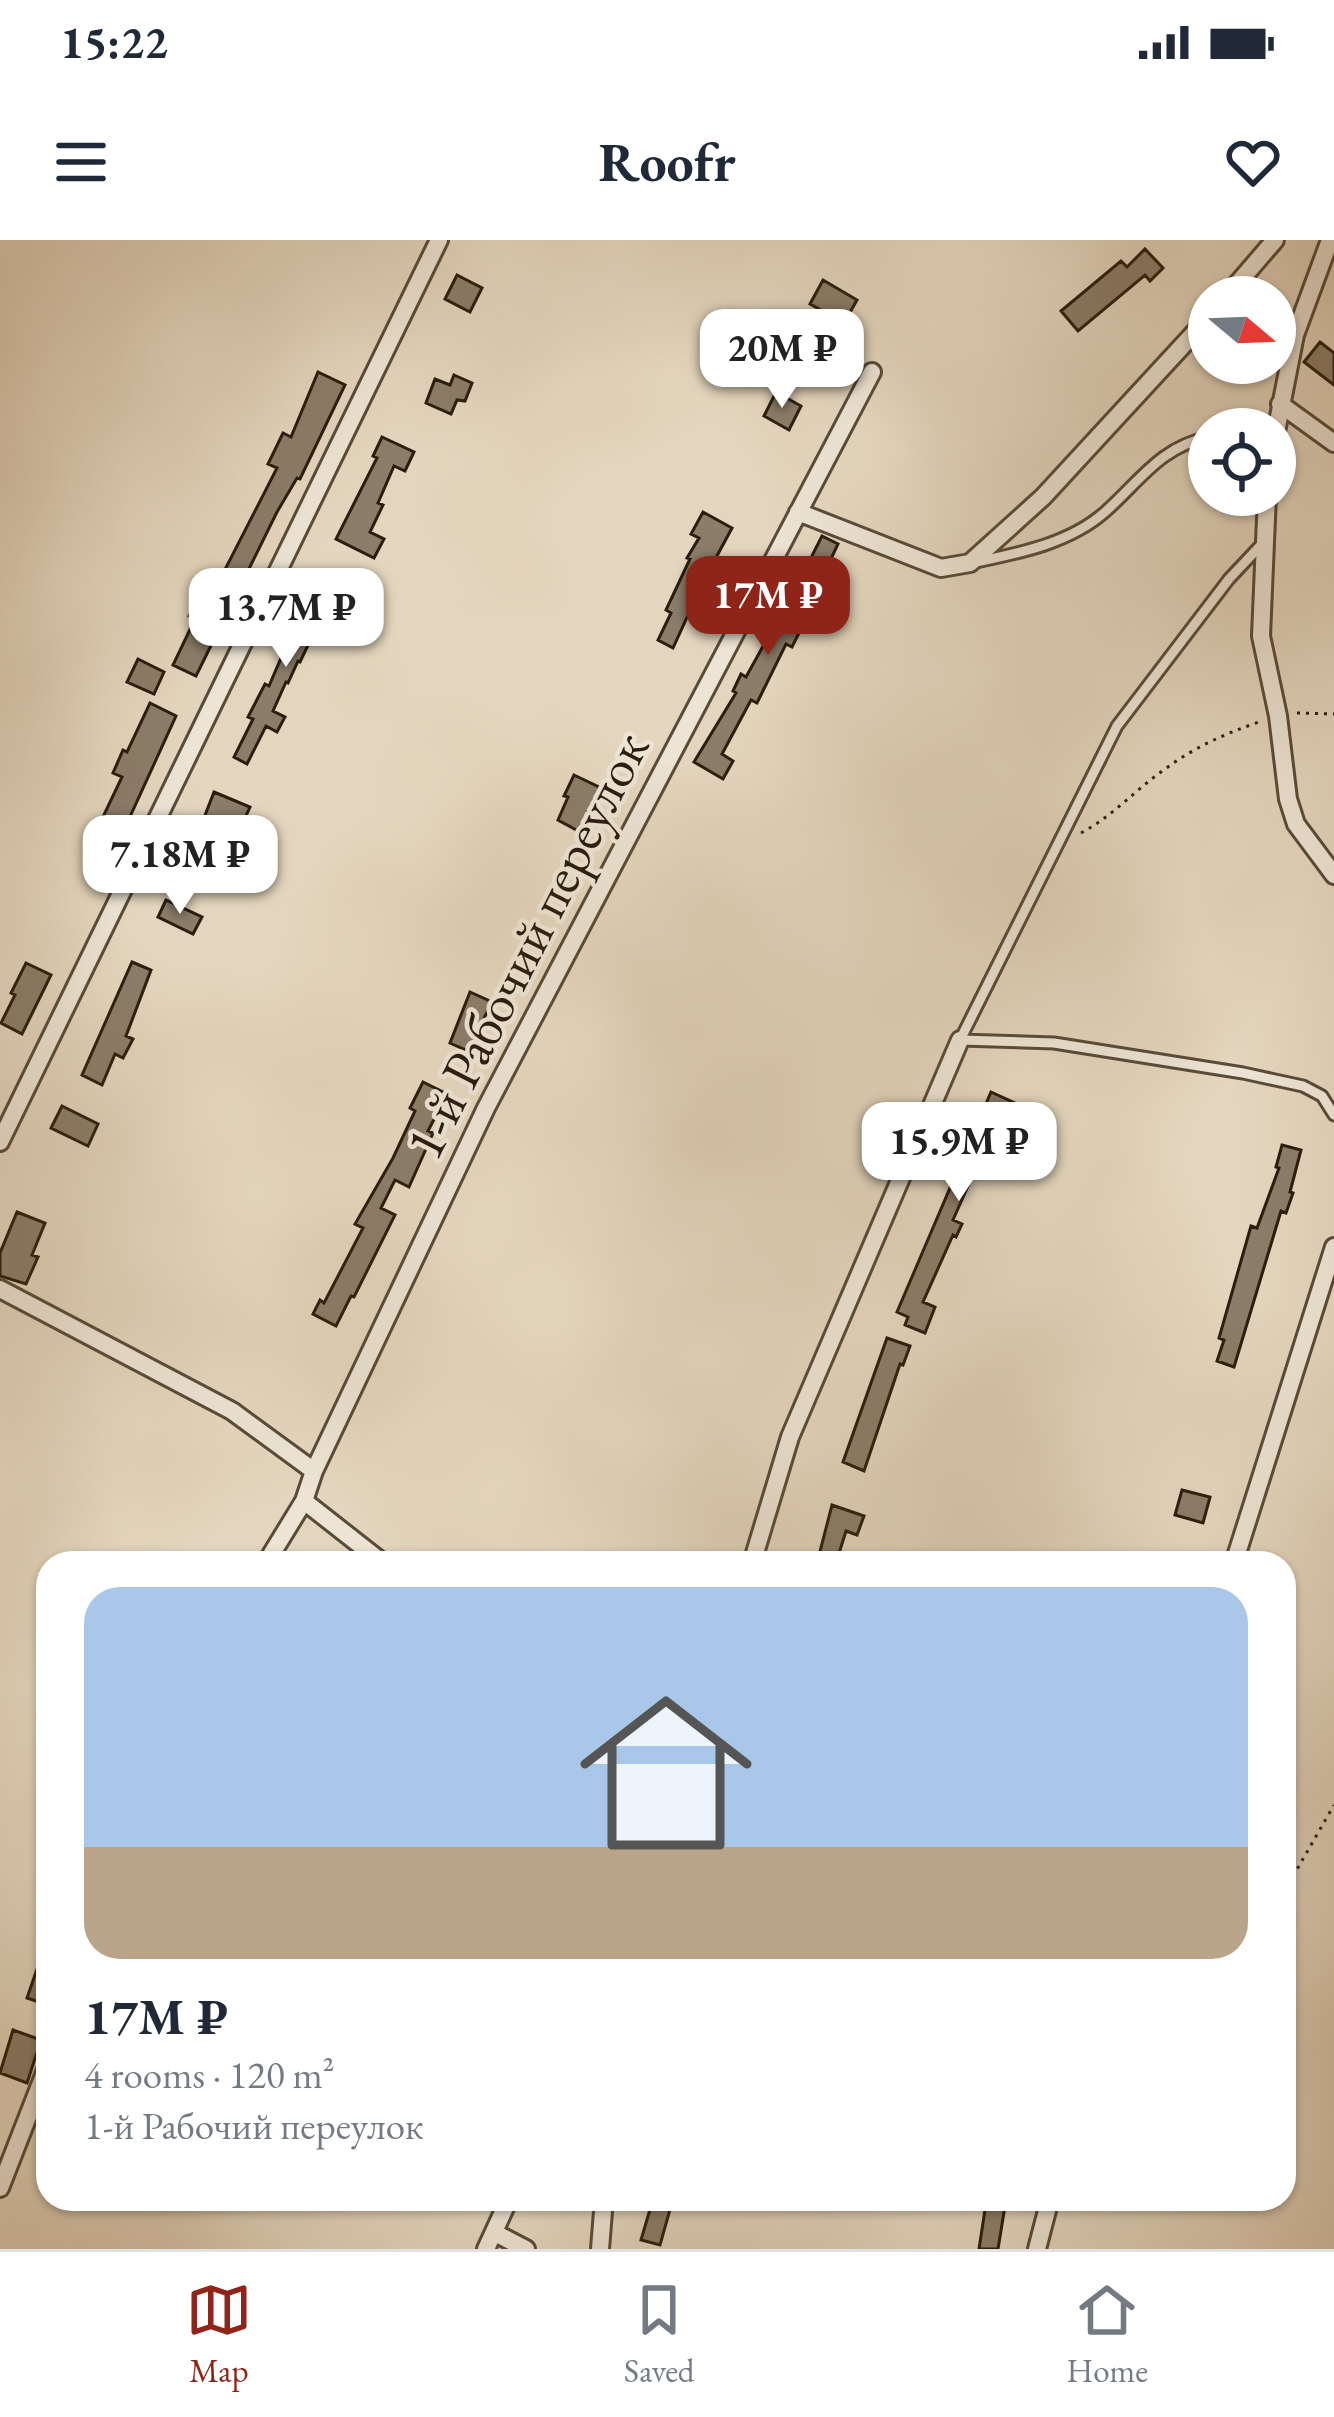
<!DOCTYPE html>
<meta charset="utf-8">
<style>
body{margin:0;font-family:"EB Garamond",serif;background:#f6f6f7;color:#1f2937;height:100vh;display:flex;flex-direction:column;font-size:45px;white-space:nowrap}
*{box-sizing:border-box;margin:0}
p{font-size:39px;color:#747a83}
.icon{flex:none;width:66px;height:66px;fill:none;stroke:currentColor;stroke-width:2;stroke-linecap:round;stroke-linejoin:round}
.map{position:relative;flex:1;overflow:hidden}
.sheet{position:absolute;left:36px;top:1311px;width:1260px;height:660px;display:flex;flex-direction:column;background:#fff;border-radius:36px;box-shadow:0 3px 9px #0004}
.sheet>*{flex:none}
.needle{width:78px;rotate:109deg}
.fabs{position:absolute;left:1188px;top:36px;display:grid;gap:24px}
.fabs a{display:grid;place-items:center;width:108px;height:108px;border-radius:50%;background:#fff;box-shadow:0 3px 9px #0004;font-size:60px}
.price{position:absolute;translate:-50% -102px;padding:0 27px;border-radius:24px;background:#fff;color:#222;font-size:39px;line-height:78px;filter:drop-shadow(0 3px 6px #0008)}
.price::after{content:'';position:absolute;left:50%;top:72px;width:36px;height:27px;margin-left:-18px;background:inherit;clip-path:polygon(0 0,100% 0,50% 100%)}
.price.active{background:#8f2418;color:#fff}
ul{padding:0;list-style:none}
li{display:grid;align-content:center;gap:24px;height:636px;padding:0 48px}
li span{display:grid;place-items:center;height:372px;border-radius:36px;color:#555}
li>.icon{margin-inline-start:auto}
span .icon{width:216px;height:216px;fill:#fffc;stroke-width:1}
li b{font-size:51px}
.status{display:flex;justify-content:space-between;align-items:center;height:84px;padding:0 60px;background:#fff;direction:ltr}
.status svg{height:33px;fill:currentColor}
header{display:flex;justify-content:space-between;align-items:center;height:156px;padding:0 48px;background:#fff;font-size:54px;font-weight:700}
.tab-bar{display:flex;justify-content:space-around;align-items:center;height:168px;border-top:3px solid #e0e1e3;background:#fff;font-size:33px;color:#747a83}
.tab-bar a{display:grid;justify-items:center;gap:6px}
.tab-bar .active{color:#8f2418}
.map>svg:first-child{display:block}
.building{fill:#8b7d69;stroke:#2a1d0c;stroke-width:3}
.lines{fill:none;stroke-linecap:round;stroke-linejoin:round}
.lane-casing{stroke:#584b38;stroke-width:15}
.street-casing{stroke:#584b38;stroke-width:22}
.path{stroke:#2a1d0c;stroke-width:3;stroke-dasharray:3 6;stroke-linecap:butt}
.lane{stroke:#ede4d5;stroke-width:9}
.street{stroke:#ede4d5;stroke-width:16}
.labels{text-anchor:middle;dominant-baseline:central;stroke-width:9;stroke-linejoin:round;paint-order:stroke}
.street-label{font-size:54px;fill:#2a1d0c;stroke:#ede4d5}
</style>
<div class="status"><b>15:22</b><svg viewBox="0 0 49 12"><path d="M0 12V9h3v3zM5 12V6h3v6zM10 12V3h3v9zM15 12V0h3v12zM26 1h20v11H26zM47 4h2v5h-2z"/></svg></div>
<header><svg class="icon" aria-label="menu" viewBox="0 0 24 24"><path d="M4 6h16M4 12h16M4 18h16"/></svg>Roofr<svg class="icon" aria-label="heart" viewBox="0 0 24 24"><path d="M12 20l-8-8c-3-5 5-10 8-4 3-6 11-1 8 4z"/></svg></header>
<div class="map">
<svg width="1334" height="2009" viewBox="0 0 1334 2009">
<rect width="100%" height="100%" fill="#e4d6be"/>
<filter id="stains"><feTurbulence type="fractalNoise" baseFrequency=".00167" numOctaves="4"/><feColorMatrix values="0 0 0 0 .2 0 0 0 0 .09 0 0 0 0 .02 0 0 0 .5 -.17"/></filter>
<radialGradient id="worn" r=".72"><stop offset=".6" stop-color="#630" stop-opacity="0"/><stop offset="1" stop-color="#630" stop-opacity=".3"/></radialGradient>
<path class="building" d="M 1145,9 L 1163,28 L 1150,41 L 1145,35 L 1078,91 L 1061,71 L 1121,21 L 1127,27 Z
M 457,35 L 482,48 L 470,72 L 445,59 Z
M 823,40 L 857,60 L 844,83 L 810,64 Z
M 1320,102 L 1334,113 L 1334,145 L 1304,122 Z
M 318,132 L 345,145 L 300,239 L 297,238 L 277,272 L 196,436 L 173,425 L 195,379 L 189,376 L 203,348 L 213,353 L 277,228 L 268,224 L 283,193 L 291,197 Z
M 454,135 L 472,143 L 465,161 L 457,160 L 451,174 L 426,163 L 435,139 L 450,145 Z
M 776,152 L 801,166 L 789,190 L 764,176 Z
M 382,197 L 414,212 L 405,231 L 394,226 L 378,263 L 383,265 L 370,292 L 384,299 L 374,318 L 336,299 L 377,218 L 373,216 Z
M 703,272 L 732,288 L 705,338 L 673,408 L 658,400 L 671,373 L 666,370 L 690,319 L 687,318 L 699,298 L 691,294 Z
M 822,296 L 838,304 L 822,338 L 826,339 L 792,407 L 786,404 L 757,463 L 751,460 L 722,514 L 733,521 L 723,539 L 694,522 L 736,453 L 733,451 L 741,434 L 746,437 L 773,388 L 769,386 L 778,366 L 785,369 Z
M 320,334 L 338,342 L 300,422 L 298,421 L 288,443 L 286,442 L 273,471 L 285,477 L 277,492 L 266,486 L 247,524 L 234,517 L 253,479 L 248,477 L 265,444 L 269,446 L 290,397 L 293,399 Z
M 138,419 L 164,432 L 154,454 L 127,442 Z
M 150,463 L 176,476 L 123,592 L 101,581 L 122,537 L 113,533 L 123,510 L 127,512 Z
M 574,535 L 601,548 L 580,592 L 558,580 L 568,557 L 564,556 Z
M 214,552 L 250,567 L 241,587 L 232,583 L 219,618 L 208,614 L 204,625 L 181,616 L 190,594 L 197,596 Z
M 166,660 L 202,677 L 193,694 L 158,677 Z
M 132,722 L 151,730 L 126,796 L 133,799 L 123,818 L 115,814 L 102,845 L 82,835 Z
M 26,723 L 51,735 L 22,794 L 1,783 L 15,755 L 11,753 Z
M 470,752 L 492,762 L 468,811 L 450,803 Z
M 423,842 L 447,854 L 428,891 L 433,893 L 409,947 L 395,940 L 381,968 L 395,975 L 354,1057 L 351,1056 L 336,1086 L 313,1074 L 320,1060 L 324,1063 L 363,988 L 355,984 L 393,918 L 415,871 L 410,868 Z
M 991,852 L 1017,864 L 1009,881 L 1023,888 L 1010,913 L 998,908 L 988,929 L 980,926 L 974,938 L 972,937 L 953,980 L 962,984 L 956,997 L 953,995 L 923,1062 L 935,1067 L 925,1093 L 905,1085 L 908,1077 L 897,1072 Z
M 62,866 L 98,884 L 88,906 L 51,888 Z
M 1282,905 L 1301,910 L 1290,952 L 1293,953 L 1286,973 L 1281,971 L 1234,1127 L 1217,1121 L 1224,1100 L 1219,1098 L 1251,986 L 1257,988 L 1279,928 L 1276,927 Z
M 17,972 L 45,983 L 32,1015 L 38,1017 L 26,1044 L 0,1036 L 0,1013 Z
M 887,1098 L 910,1106 L 903,1125 L 900,1124 L 864,1231 L 843,1222 Z
M 1182,1250 L 1210,1257 L 1203,1283 L 1175,1275 Z
M 832,1265 L 864,1276 L 857,1295 L 846,1291 L 836,1323 L 817,1323 Z
M 46,1703 L 48,1704 L 48,1765 L 27,1758 Z
M 13,1790 L 41,1800 L 27,1843 L 0,1833 Z
M 653,1959 L 673,1959 L 660,2005 L 641,2000 Z
M 986,1963 L 1005,1966 L 998,2009 L 979,2009 Z"/>
<g class="lines">
<g class="lane-casing">
<path id="lane" d="M 1261,305 L 1229,339 L 1117,486 L 960,800 L 1054,803 L 1243,833 L 1303,846 L 1322,856 L 1334,875
M 976,322 C 1020,313 1070,303 1105,272 C 1140,241 1160,207 1209,197"/>
</g>
<g class="street-casing">
<path id="street" d="M 1226,57 L 1275,0
M 1280,164 L 1334,203
M 1275,197 L 1295,95 L 1330,0
M 1267,255 L 1261,396 L 1278,476 L 1288,559 L 1296,584 L 1334,635
M 798,272 L 941,328 L 970,323 L 1043,257 L 1209,77
M 0,902 L 439,0
M 0,1049 L 232,1171 L 314,1231
M 304,1261 L 383,1323
M 266,1323 L 304,1261 L 314,1231 L 486,868 L 872,132
M 752,1323 L 790,1197 L 960,800
M 1234,1323 L 1334,1007
M 0,1948 L 48,1825
M 495,1993 L 526,2009
M 486,2009 L 509,1959
M 600,2009 L 604,1959
M 1037,2009 L 1050,1959"/>
</g>
<path class="path" d="M 1297,473 L 1334,474
M 1081,593 C 1113,576 1135,550 1165,529 C 1195,507 1224,494 1259,482
M 1284,1652 L 1334,1565"/>
<use href="#lane" class="lane"/>
<use href="#street" class="street"/>
</g>
<g class="labels">
<g class="street-label">
<text transform="translate(526 705) rotate(-63)">1-й Рабочий переулок</text>
</g>
</g>
<rect width="100%" height="100%" filter="url(#stains)"/>
<rect width="100%" height="100%" fill="url(#worn)"/>
</svg>
<div class="fabs">
<a><svg class="needle" viewBox="-14 -14 28 28"><path d="M0-13l5 13h-10z" fill="#e53935"/><path d="M0 13l5-13h-10z" fill="#747a83"/></svg></a>
<a><svg class="icon" aria-label="locate" viewBox="0 0 24 24"><circle cx="12" cy="12" r="6"/><path d="M12 2v4M12 18v4M2 12h4M18 12h4"/></svg></a>
</div>
<b class="price" style="left:782px;top:171px">20M ₽</b>
<b class="price active" style="left:768px;top:418px">17M ₽</b>
<b class="price" style="left:286px;top:430px">13.7M ₽</b>
<b class="price" style="left:180px;top:677px">7.18M ₽</b>
<b class="price" style="left:959px;top:964px">15.9M ₽</b>
<section class="sheet">
<ul>
<li><span style="background:linear-gradient(#a9c7e8 70%,#b9a48a 0)"><svg class="icon" aria-label="home" viewBox="0 0 24 24"><path d="M3 11l9-7 9 7M6 9v11h12V9"/></svg></span><div><b>17M ₽</b><p>4 rooms · 120 m²</p><p>1-й Рабочий переулок</p></div></li>
</ul>
</section>
</div>
<nav class="tab-bar">
<a class="active"><svg class="icon" aria-label="map" viewBox="0 0 24 24"><path d="M3 6l6-2 6 2 6-2v14l-6 2-6-2-6 2zM9 4v14M15 6v14"/></svg>Map</a>
<a><svg class="icon" aria-label="saved" viewBox="0 0 24 24"><path d="M7 4h10v16l-5-4-5 4z"/></svg>Saved</a>
<a><svg class="icon" aria-label="home" viewBox="0 0 24 24"><path d="M3 11l9-7 9 7M6 9v11h12V9"/></svg>Home</a>
</nav>
